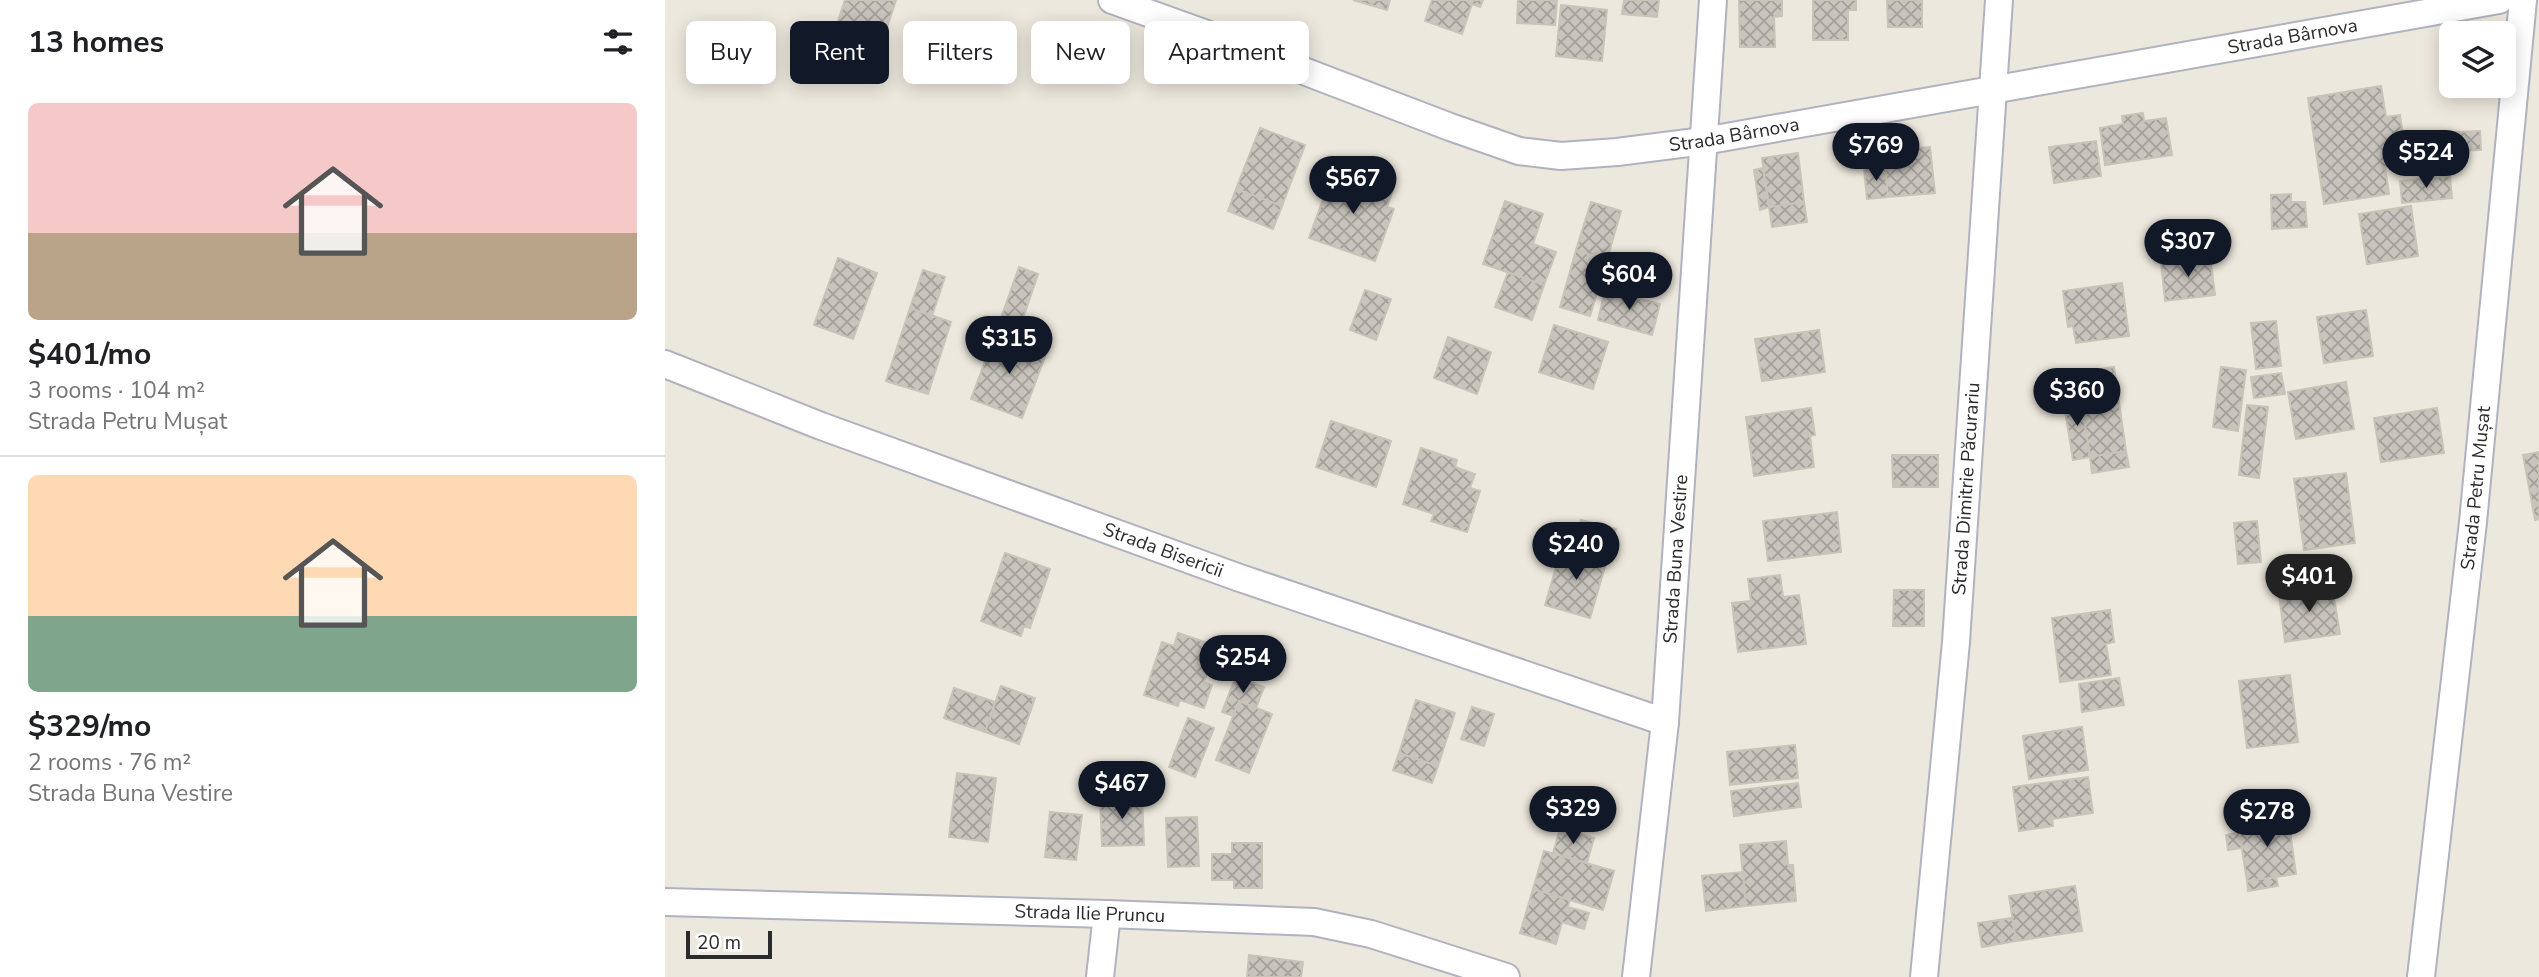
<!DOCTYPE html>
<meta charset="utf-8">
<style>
body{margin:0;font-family:"Nunito Sans",sans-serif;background:#f6f6f6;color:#202124;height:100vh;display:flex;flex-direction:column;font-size:26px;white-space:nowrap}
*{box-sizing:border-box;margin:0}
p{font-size:23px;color:#757577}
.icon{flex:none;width:38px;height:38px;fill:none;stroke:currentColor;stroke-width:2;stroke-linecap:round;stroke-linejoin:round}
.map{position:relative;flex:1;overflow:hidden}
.drawer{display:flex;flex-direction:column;background:#fff;width:665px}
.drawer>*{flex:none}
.hud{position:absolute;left:21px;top:21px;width:665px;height:63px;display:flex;gap:14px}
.buttons{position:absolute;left:1774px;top:21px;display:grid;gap:14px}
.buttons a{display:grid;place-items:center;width:77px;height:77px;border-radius:10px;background:#fff;box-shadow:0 4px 18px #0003;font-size:35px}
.scale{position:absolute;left:21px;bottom:18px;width:86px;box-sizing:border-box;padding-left:7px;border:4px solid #2b2b2b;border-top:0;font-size:19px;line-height:24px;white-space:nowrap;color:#2b2b2b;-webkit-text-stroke:5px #fff;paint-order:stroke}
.price{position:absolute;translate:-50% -60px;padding:0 16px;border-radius:24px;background:#111827;color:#fff;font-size:23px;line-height:46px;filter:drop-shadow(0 2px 4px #0008)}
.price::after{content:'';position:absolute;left:50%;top:42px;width:21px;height:16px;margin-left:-10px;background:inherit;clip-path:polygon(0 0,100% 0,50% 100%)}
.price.current{background:#222;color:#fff}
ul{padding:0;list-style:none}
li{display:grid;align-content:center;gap:14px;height:371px;padding:0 28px}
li+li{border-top:2px solid #e0e0e0}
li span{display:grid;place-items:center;height:217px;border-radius:10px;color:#555}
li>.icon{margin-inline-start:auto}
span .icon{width:126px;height:126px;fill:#fffc;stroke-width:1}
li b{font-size:30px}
h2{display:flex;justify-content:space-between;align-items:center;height:84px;padding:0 28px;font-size:30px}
.tag{padding:0 24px;border-radius:10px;background:#fff;box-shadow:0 4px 18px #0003;font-size:24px;line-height:63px}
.tag.current{background:#111827;color:#fff}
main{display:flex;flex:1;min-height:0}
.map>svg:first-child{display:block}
.building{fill:url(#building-cross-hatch);stroke:#c9c4b7;stroke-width:2}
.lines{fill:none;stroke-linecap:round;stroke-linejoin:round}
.minor-casing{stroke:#b1b2bf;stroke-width:30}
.minor{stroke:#fff;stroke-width:26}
.labels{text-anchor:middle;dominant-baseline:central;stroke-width:5;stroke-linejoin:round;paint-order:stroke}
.street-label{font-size:19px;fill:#2b2b2b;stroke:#fff}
</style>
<main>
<section class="drawer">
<h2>13 homes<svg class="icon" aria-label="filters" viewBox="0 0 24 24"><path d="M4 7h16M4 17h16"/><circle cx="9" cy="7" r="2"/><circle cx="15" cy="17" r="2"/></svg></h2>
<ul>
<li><span style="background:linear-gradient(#f6c9c9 60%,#b9a48a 0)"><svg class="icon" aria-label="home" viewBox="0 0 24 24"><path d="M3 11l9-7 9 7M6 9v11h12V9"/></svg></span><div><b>$401/mo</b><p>3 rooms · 104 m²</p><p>Strada Petru Mușat</p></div></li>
<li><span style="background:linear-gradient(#ffd9b3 65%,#7fa58c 0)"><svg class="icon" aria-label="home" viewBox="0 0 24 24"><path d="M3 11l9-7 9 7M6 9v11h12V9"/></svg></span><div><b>$329/mo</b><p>2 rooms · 76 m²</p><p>Strada Buna Vestire</p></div></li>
</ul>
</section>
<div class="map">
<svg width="1874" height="977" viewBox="0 0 1874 977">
<defs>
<pattern id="building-cross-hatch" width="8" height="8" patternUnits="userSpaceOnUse" patternTransform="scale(1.75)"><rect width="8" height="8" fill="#c9c4bd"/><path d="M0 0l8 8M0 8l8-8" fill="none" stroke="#a39f9a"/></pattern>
</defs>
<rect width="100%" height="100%" fill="#ede8dd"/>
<path class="building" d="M 180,0 L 231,0 L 215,49 L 169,33 Z
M 688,0 L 725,0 L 722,10 Z
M 767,0 L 818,0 L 815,7 L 807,4 L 797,34 L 760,21 Z
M 853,0 L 892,0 L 890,25 L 852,23 Z
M 959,0 L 994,0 L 992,17 L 957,14 Z
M 1074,0 L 1117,0 L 1117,16 L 1109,17 L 1110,47 L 1075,47 Z
M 1148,0 L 1191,0 L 1191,10 L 1183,10 L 1183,40 L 1148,40 Z
M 1222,0 L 1257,0 L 1257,27 L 1223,27 Z
M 896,5 L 942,10 L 937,61 L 891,56 Z
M 1716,86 L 1721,117 L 1735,115 L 1739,142 L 1725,144 L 1728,165 L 1720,167 L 1724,194 L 1659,204 L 1643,98 Z
M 1478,113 L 1479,121 L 1501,118 L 1507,155 L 1440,165 L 1435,128 L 1458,124 L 1457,116 Z
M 595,128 L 640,145 L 617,206 L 571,189 Z
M 1815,131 L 1816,150 L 1791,151 L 1790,132 Z
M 1431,141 L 1436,176 L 1389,183 L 1384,147 Z
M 1265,147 L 1270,193 L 1223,197 L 1219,151 Z
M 1133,153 L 1139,202 L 1104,207 L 1097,158 Z
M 1220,167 L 1223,197 L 1202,199 L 1199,169 Z
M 1098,168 L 1104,207 L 1095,210 L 1089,170 Z
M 669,169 L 728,190 L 722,207 L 729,209 L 710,261 L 644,238 Z
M 1785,176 L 1787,198 L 1737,203 L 1735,181 Z
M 571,189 L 617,206 L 608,229 L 563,211 Z
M 1626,194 L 1626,202 L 1640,202 L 1642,227 L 1607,229 L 1606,195 Z
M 840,201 L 878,214 L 868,244 L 891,252 L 879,285 L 818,264 Z
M 926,202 L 956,211 L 942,260 L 911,250 Z
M 1139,202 L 1142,222 L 1107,227 L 1104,207 Z
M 1746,206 L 1753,256 L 1702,264 L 1694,214 Z
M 911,250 L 942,260 L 925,316 L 895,307 Z
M 1545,256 L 1550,295 L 1500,301 L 1496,262 Z
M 173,258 L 212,273 L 188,339 L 149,325 Z
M 942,260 L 997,271 L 993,287 L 938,273 Z
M 354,267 L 373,274 L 350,342 L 330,335 Z
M 258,270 L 280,277 L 267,316 L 245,308 Z
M 843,272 L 879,285 L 867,320 L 830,307 Z
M 1457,283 L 1464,336 L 1411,343 L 1408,326 L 1403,327 L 1398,291 Z
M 700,290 L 726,299 L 711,340 L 685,330 Z
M 940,290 L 995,304 L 987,335 L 933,320 Z
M 245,308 L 286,322 L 263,394 L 221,381 Z
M 1701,310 L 1708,356 L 1659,363 L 1652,317 Z
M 1611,321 L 1616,366 L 1591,369 L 1586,323 Z
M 889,325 L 943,342 L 928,389 L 874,372 Z
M 1154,330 L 1160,372 L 1097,381 L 1090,339 Z
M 330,335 L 381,354 L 357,418 L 306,399 Z
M 783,337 L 826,352 L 812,394 L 769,378 Z
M 1449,367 L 1461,451 L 1425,457 L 1412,373 Z
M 1556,367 L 1581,370 L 1573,431 L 1548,427 Z
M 1616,373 L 1620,394 L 1589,398 L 1586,377 Z
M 1681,382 L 1689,429 L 1631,439 L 1623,392 Z
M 1415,395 L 1425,457 L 1408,460 L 1398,398 Z
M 1582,405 L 1603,407 L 1594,478 L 1574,475 Z
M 1146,408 L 1150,435 L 1145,436 L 1149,467 L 1089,476 L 1081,417 Z
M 1772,408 L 1779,453 L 1716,462 L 1709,418 Z
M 666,421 L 726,441 L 711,487 L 651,467 Z
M 756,448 L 792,460 L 790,467 L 810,474 L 805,488 L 815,491 L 802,532 L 766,521 L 769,514 L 738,504 Z
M 1461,451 L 1464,467 L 1427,473 L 1425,457 Z
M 1874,452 L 1874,519 L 1870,520 L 1858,455 Z
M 1227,455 L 1273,455 L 1273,487 L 1228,487 Z
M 1681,473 L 1690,543 L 1639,550 L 1629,479 Z
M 1172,512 L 1176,552 L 1103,561 L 1098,521 Z
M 916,520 L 951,529 L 942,560 L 908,550 Z
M 1592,521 L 1596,562 L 1573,564 L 1569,523 Z
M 897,547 L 942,560 L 925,618 L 880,605 Z
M 340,553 L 385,569 L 365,628 L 359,626 L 356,636 L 316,621 Z
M 1115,575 L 1118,597 L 1134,595 L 1141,644 L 1073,652 L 1067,603 L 1086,601 L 1083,579 Z
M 1667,586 L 1675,634 L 1620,642 L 1614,594 Z
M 1229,590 L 1259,590 L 1259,626 L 1228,626 Z
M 1445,610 L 1449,642 L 1441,644 L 1446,675 L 1395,682 L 1387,618 Z
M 513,633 L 552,646 L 539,682 L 547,685 L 539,708 L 515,700 L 513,706 L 479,695 L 497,642 L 509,646 Z
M 1625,675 L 1633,742 L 1582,748 L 1574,681 Z
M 571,676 L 599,687 L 591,708 L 574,701 L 568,716 L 557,712 Z
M 1454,678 L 1459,705 L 1417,712 L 1414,684 Z
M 336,686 L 370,698 L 354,744 L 320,732 Z
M 289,688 L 330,702 L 320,732 L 279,718 Z
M 751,700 L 790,713 L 773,766 L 734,753 Z
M 574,701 L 607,714 L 584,773 L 551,760 Z
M 807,707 L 829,714 L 819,746 L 796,739 Z
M 523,718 L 549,728 L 530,777 L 504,767 Z
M 1417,727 L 1423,770 L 1364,779 L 1358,736 Z
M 1130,745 L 1133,778 L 1065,785 L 1062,752 Z
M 734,753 L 773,766 L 767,783 L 728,770 Z
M 292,773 L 331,778 L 323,842 L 284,837 Z
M 1423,777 L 1428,813 L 1387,819 L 1388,826 L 1354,831 L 1348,787 Z
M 1133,783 L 1136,807 L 1069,816 L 1066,791 Z
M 477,796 L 479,845 L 437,846 L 435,798 Z
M 385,812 L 417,815 L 411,860 L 380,857 Z
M 532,817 L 534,866 L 503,867 L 501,818 Z
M 1623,817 L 1631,874 L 1582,881 L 1573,824 Z
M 895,828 L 929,838 L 922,863 L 888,853 Z
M 1575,832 L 1577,848 L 1563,850 L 1561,835 Z
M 1121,841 L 1123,865 L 1128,865 L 1131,901 L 1081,906 L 1075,845 Z
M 567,843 L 597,843 L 597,888 L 569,888 L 569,880 L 547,880 L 547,854 L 567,854 Z
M 879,851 L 949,871 L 938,910 L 868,889 Z
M 1078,872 L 1081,906 L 1041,911 L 1037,876 Z
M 1611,877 L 1613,886 L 1583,891 L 1582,881 Z
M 1410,886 L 1417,931 L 1351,941 L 1344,896 Z
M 868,889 L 905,900 L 903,907 L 924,913 L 919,929 L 897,922 L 891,944 L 855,933 Z
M 1347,918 L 1351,941 L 1317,947 L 1313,923 Z
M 584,955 L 638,962 L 636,977 L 582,977 Z"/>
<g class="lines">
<g class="minor-casing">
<g id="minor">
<path id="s1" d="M 447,0 L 550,37 L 785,127 L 854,151 L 896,156 L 952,152 L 1039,141 L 1834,0"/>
<path id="s2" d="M 0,364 L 156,426 L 572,577 L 1000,722"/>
<path id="s3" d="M 0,902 L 442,914 L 649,922 L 706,934 L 841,977"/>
<path d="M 435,977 L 442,914"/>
<path id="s4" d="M 971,977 L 1000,722 L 1048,0"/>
<path id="s5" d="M 1259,977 L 1291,642 L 1334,0"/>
<path id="s6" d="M 1756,977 L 1808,522 L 1858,0"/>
</g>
</g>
<use href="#minor" class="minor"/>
</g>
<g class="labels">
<g class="street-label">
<text stroke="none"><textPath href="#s1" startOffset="1218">Strada Bârnova</textPath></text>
<text stroke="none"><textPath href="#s1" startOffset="651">Strada Bârnova</textPath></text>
<text stroke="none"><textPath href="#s5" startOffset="490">Strada Dimitrie Păcurariu</textPath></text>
<text stroke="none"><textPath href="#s6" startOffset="492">Strada Petru Mușat</textPath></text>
<text stroke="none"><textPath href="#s2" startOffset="532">Strada Bisericii</textPath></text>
<text stroke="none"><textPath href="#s4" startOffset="420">Strada Buna Vestire</textPath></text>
<text stroke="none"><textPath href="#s3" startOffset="425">Strada Ilie Pruncu</textPath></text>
</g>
</g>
</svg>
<div class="buttons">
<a><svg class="icon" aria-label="layers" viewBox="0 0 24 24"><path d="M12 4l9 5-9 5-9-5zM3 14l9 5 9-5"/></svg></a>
</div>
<div class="scale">20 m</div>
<b class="price" style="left:1211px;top:183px">$769</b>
<b class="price" style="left:1761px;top:190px">$524</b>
<b class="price" style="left:688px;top:216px">$567</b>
<b class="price" style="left:1523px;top:279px">$307</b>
<b class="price" style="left:964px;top:312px">$604</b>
<b class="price" style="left:344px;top:376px">$315</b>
<b class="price" style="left:1412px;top:428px">$360</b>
<b class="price" style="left:911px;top:582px">$240</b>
<b class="price current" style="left:1644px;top:614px">$401</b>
<b class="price" style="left:578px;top:695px">$254</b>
<b class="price" style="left:457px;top:821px">$467</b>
<b class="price" style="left:908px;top:846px">$329</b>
<b class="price" style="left:1602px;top:849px">$278</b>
<div class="hud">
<a class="tag">Buy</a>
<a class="tag current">Rent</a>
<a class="tag">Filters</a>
<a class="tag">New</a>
<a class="tag">Apartment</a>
</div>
</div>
</main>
